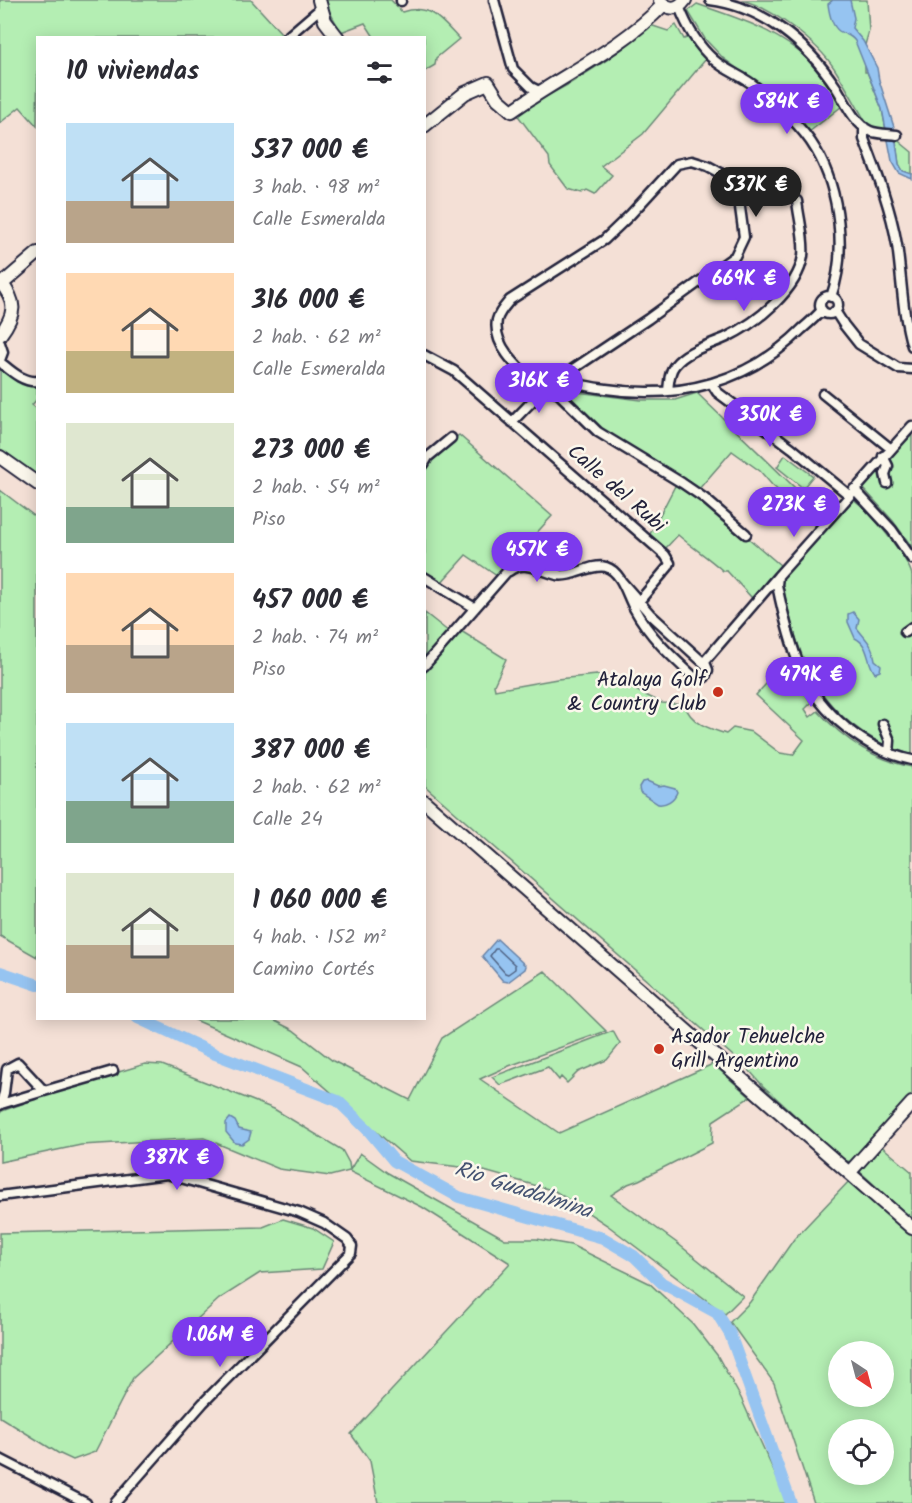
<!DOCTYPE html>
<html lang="es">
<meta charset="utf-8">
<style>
body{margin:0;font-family:Kalam,sans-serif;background:#f2f2f3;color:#2b2b33;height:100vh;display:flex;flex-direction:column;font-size:22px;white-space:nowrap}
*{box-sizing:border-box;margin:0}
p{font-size:20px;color:#7c7c81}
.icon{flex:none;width:33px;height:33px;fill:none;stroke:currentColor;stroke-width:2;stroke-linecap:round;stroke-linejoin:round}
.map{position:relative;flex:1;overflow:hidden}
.drawer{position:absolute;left:36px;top:36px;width:390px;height:984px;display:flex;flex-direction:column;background:#fff;border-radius:0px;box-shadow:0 3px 15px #0003}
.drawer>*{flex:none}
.needle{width:39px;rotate:144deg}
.fabs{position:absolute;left:828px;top:1341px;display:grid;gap:12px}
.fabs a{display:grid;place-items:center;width:66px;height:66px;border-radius:50%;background:#fff;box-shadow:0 3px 15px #0003;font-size:30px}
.price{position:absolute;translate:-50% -51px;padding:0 14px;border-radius:21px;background:#7c3aed;color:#fff;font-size:20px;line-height:39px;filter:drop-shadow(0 2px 3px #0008)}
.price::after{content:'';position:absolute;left:50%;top:36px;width:18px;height:14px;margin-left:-9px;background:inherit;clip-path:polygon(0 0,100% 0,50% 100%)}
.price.active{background:#222;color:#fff}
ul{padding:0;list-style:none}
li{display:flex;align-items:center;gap:18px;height:150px;padding:0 30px}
li span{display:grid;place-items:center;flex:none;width:168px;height:120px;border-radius:0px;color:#555}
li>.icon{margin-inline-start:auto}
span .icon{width:72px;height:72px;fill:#fffc;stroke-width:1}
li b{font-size:26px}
h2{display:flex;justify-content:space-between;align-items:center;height:72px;padding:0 30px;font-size:26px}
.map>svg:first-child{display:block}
.green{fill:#b4eeb3;stroke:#6b8877;stroke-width:1.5;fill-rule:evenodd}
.water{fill:#96c4f1;stroke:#6883a8;stroke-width:1.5}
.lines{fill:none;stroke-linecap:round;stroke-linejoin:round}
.shore{stroke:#506384;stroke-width:1.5}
.river{stroke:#96c4f1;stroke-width:12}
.street-casing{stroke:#22223b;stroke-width:13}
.secondary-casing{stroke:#22223b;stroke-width:16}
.street{stroke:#fbf7ec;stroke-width:8}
.secondary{stroke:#fbf7ec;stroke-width:12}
.poi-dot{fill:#c8321e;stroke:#fbf7ec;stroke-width:2}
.labels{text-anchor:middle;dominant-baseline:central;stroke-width:5;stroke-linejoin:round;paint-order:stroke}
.street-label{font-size:21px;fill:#22223b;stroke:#fbf7ec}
.poi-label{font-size:21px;fill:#22223b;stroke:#fbf7ec;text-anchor:end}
.water-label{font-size:22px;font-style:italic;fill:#455372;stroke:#fbf7ec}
</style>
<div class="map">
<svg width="912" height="1503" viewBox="0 0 912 1503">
<rect width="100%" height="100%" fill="#f4e0d6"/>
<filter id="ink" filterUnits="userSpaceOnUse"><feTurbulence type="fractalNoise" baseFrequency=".0167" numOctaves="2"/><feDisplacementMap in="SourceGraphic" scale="12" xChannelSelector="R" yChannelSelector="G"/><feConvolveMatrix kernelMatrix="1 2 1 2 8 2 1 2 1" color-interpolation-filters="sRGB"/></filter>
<g filter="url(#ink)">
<path class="green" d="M 0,0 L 251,0 L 282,34 L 278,38 L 38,38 L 37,126 L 20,107 L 0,123 Z
M 326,0 L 391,0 L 402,12 C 430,3 441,20 459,39 L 436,58 L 435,65 L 425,71 L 424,38 L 374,37 L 365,23 L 341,32 L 326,5 Z
M 742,0 L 867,0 L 869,31 L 865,45 L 865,72 L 867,72 L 882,109 L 886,130 L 870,129 C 858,109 847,88 834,68 C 817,42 772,8 742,0 Z
M 697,4 C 732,16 768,27 798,51 C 816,65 829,87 842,106 L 809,132 L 778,99 L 723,58 L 705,39 L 688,11 Z
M 650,25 L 668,31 L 676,25 L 684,39 L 689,37 L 706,59 L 643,134 L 601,166 L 612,175 L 595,194 L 587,190 L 582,193 L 568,189 L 550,165 L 549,157 L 516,113 L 569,84 L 607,60 Z
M 895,138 L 912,152 L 912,174 L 903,171 L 899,164 Z
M 0,369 L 28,386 L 37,386 L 37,399 L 32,405 L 37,409 L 37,479 L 0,451 Z
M 560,390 L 641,400 L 675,400 L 697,393 L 823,515 L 816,524 L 772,485 L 760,471 L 732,451 L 698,490 L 633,448 L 603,432 L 571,398 Z
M 459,435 L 552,516 L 497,576 L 466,555 L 440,584 L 425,574 L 424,471 L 433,455 Z
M 912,435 L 912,547 L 893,521 L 864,489 L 863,485 L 884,463 L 882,482 L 885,485 C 892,479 893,466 889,457 Z
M 785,455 L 813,476 L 803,488 L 777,467 Z
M 677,482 L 708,504 L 780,565 L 752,598 L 727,571 L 723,571 C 709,558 693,548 678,535 L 665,549 L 649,536 Z
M 0,490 L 37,518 L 37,957 L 0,936 Z
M 851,498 C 866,505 908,558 912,575 C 912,587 912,609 912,622 L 905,627 L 912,631 L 912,755 L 892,748 L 889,725 L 885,720 L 880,726 L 885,745 C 811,708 798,654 781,579 Z
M 425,613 L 449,632 L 425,662 Z
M 461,631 L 506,659 L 494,685 L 495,690 L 557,679 L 597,675 L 613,679 L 662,703 L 685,705 C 690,723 710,729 726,734 L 733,728 L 752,732 L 780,753 L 793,755 L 804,740 L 756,695 L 785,663 L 790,662 L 811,703 L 805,709 L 810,717 L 818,711 C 843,739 875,760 912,767 L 912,1096 L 854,1160 L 851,1162 L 844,1160 L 763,1086 L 749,1070 L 425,786 L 425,673 Z
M 545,971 L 606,1031 L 509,1066 L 480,1079 L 559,1133 L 713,1064 L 750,1097 L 713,1121 L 712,1143 L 639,1180 L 628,1184 L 611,1195 L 677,1243 L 743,1296 L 725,1314 L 607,1225 L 555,1191 L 477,1169 L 410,1161 L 302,1067 L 193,1019 L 271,1019 L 293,1030 L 333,1061 L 410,1100 L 442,1038 Z
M 613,1031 L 620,1044 L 607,1060 L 578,1072 L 567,1083 L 561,1077 L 559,1080 L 548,1067 L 500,1085 L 492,1077 Z
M 145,1064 L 162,1065 L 274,1109 L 342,1150 L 349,1163 L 350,1170 L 360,1153 L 388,1173 L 505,1239 L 537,1239 L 571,1245 L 649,1283 L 693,1324 L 717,1355 L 741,1398 L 788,1503 L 378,1503 L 370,1461 L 351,1434 L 510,1263 L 422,1207 L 349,1171 L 330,1176 L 279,1169 L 204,1138 L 81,1145 L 0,1162 L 0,1113 L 2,1111 L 66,1088 Z
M 879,1144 L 912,1172 L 912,1219 L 857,1169 Z
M 851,1179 L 912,1234 L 912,1503 L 814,1503 L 774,1383 L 730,1322 L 750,1302 L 794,1239 ZM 838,1352 L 884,1352 L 884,1396 L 838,1396 ZM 838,1430 L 884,1430 L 884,1474 L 838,1474 Z
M 283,1219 L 313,1228 L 334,1242 L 322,1269 L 260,1273 L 219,1299 L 133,1378 L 95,1452 L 73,1460 L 58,1453 L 0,1417 L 0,1233 L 263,1227 Z"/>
<path class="water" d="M 833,0 L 850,0 L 854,18 L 852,28 L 863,41 L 877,68 L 879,80 L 894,127 L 899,164 L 903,171 L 912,174 L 912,179 L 899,173 L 892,161 L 882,109 L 855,41 C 850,34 845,35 839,31 C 832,26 829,12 828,4 Z
M 853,612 L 859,619 L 857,628 C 867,641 872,643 875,660 L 881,665 L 880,671 L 875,673 C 866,662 870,645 855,638 L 848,622 L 848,614 Z
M 647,781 L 658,786 L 664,785 L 675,788 L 677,792 C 674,800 666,805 658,804 L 640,792 L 639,787 L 642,782 Z
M 497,939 L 526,966 L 525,969 L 508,982 L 503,981 L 482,956 Z
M 230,1118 L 235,1121 L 239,1129 L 251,1132 L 249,1139 L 242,1144 L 235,1143 L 226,1132 L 226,1123 Z"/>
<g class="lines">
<path class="shore" d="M 495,949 L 498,949 L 515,965 L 515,969 L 508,974 L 505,973 L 490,956 Z"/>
<path class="river" d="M 0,972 L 38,985
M 138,1018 L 215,1054 L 338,1101 L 369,1131 L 394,1161 L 459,1197 L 603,1238 L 634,1256 L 662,1283 L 717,1313 L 730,1334 L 791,1503"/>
<g class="street-casing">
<path id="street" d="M 401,0 L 401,1
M 494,0 L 513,69 L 531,87 L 539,91
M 710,0 C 764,7 807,43 836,87 C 845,101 854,124 870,131 C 877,134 889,134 897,135
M 679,6 C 686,25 698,46 714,60 C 726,71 743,76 756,87 C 778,105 802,126 816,150 C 840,191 847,253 831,297
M 286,38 L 321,8
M 864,127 L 864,139 C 877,173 891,209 897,245 C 902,279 902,313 912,346
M820 305a9 9 0 1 1 18 0a9 9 0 1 1-18 0Z
M 835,311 L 844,325 L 859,344 L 898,368 L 912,369
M 0,343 L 3,352 L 0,360
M 424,355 L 454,371 L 665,555 L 670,563 L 668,567 L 636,605
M 0,362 C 10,370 23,383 38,381
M 562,378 C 574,385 592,387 606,389 C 680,400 749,382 802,329 C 809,323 816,317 822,310
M 712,384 L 717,392 L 792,448 L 849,495
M 668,391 C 669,382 669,372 675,365 C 687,350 710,345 727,337 C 756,323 798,290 803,256 C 805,239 799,219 797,201
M 823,394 L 890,448
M 512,422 L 546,387 L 648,319 L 735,256 L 744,237 L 739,200 L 734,188 L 719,172 L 708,166 L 692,161 L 677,164 L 630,215 L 604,240 L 510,300 C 505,306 499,312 497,320 C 492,347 522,371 539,387 L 555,390 L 598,432 L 682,483 L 704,498 L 746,534
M 912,426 L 778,576 L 777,585 C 783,614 790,643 801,670 C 821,714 865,750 912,760
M 883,456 L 888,466 L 885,474 L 887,483
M 424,464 L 428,457 L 451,438
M 854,489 L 892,530 L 912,559
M 509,571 C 525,559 540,571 557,575 C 573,578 591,563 606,567 C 622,572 627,596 634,608 C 649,636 671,656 694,677 L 699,679 L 705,677 L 708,670 L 706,665 L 650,614 L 622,582
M 424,577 L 475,608
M 905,632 L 912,627
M 704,662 L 778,576
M 424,666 L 518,559 L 533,554 L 559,574
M 883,724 L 890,741 L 889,753
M 44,1091 L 113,1071
M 0,1105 L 4,1093 L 7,1069 L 18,1063 L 44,1091 L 1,1104
M 0,1196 L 167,1174 L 299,1212 L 324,1223 L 347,1239 L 352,1246 L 351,1253 L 203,1403 L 115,1503
M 0,1459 L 86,1503"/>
</g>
<g class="secondary-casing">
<path id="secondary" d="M 319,0 L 325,21 L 338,38
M 660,1 C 668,10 678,10 685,0
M 424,126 L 465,93 L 488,83 L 498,99 L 512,111 C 562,75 620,50 663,5
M 0,282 C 18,302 15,315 0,335
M 2,284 L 38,253
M 0,457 L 38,484
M 424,801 L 912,1228
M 849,1173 L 912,1103"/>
</g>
<use href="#street" class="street"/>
<use href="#secondary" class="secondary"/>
</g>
</g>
<g class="poi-dot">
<circle cx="718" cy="692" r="6"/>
<circle cx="659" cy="1049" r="6"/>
</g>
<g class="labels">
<g class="street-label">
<text transform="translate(616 489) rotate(41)">Calle del Rubi</text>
</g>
<g class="poi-label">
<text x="706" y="680">Atalaya Golf<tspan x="706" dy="24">&amp; Country Club</tspan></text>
<text x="671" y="1037" text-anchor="start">Asador Tehuelche<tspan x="671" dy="24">Grill Argentino</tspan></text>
</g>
<g class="water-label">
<text transform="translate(523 1191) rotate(18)">Rio Guadalmina</text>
</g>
</g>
</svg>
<div class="fabs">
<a><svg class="needle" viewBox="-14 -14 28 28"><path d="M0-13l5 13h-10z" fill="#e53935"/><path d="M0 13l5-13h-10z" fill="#7c7c81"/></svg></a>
<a><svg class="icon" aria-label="locate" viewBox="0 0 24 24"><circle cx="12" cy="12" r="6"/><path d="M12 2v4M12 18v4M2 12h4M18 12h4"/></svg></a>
</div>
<b class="price" style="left:787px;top:135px">584K €</b>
<b class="price active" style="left:756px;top:218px">537K €</b>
<b class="price" style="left:744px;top:312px">669K €</b>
<b class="price" style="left:539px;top:414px">316K €</b>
<b class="price" style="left:770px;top:448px">350K €</b>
<b class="price" style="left:794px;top:538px">273K €</b>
<b class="price" style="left:537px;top:583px">457K €</b>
<b class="price" style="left:811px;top:708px">479K €</b>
<b class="price" style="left:177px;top:1191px">387K €</b>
<b class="price" style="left:220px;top:1368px">1.06M €</b>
<section class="drawer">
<h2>10 viviendas<svg class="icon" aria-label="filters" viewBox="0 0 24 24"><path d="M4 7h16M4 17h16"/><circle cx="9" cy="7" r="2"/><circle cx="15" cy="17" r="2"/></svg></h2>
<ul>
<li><span style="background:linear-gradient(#bfe0f5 65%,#b9a48a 0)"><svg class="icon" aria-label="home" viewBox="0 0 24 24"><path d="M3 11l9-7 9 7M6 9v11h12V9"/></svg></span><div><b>537 000 €</b><p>3 hab. · 98 m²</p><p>Calle Esmeralda</p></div></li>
<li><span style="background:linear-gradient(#ffd9b3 65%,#c2b280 0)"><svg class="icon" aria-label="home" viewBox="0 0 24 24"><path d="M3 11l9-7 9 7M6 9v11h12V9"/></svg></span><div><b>316 000 €</b><p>2 hab. · 62 m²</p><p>Calle Esmeralda</p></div></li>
<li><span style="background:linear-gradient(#dfe7d0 70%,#7fa58c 0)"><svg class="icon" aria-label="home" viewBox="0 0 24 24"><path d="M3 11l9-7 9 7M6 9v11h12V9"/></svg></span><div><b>273 000 €</b><p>2 hab. · 54 m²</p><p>Piso</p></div></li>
<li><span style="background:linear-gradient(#ffd9b3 60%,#b9a48a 0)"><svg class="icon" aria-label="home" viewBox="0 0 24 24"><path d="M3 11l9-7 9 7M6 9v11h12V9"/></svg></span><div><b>457 000 €</b><p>2 hab. · 74 m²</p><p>Piso</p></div></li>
<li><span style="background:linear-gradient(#bfe0f5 65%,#7fa58c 0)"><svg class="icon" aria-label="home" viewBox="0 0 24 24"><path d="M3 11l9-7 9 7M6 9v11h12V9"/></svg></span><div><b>387 000 €</b><p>2 hab. · 62 m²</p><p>Calle 24</p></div></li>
<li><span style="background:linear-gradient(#dfe7d0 60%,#b9a48a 0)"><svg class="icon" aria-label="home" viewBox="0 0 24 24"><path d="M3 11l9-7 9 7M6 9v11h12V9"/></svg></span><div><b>1 060 000 €</b><p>4 hab. · 152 m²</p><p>Camino Cortés</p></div></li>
</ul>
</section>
</div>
